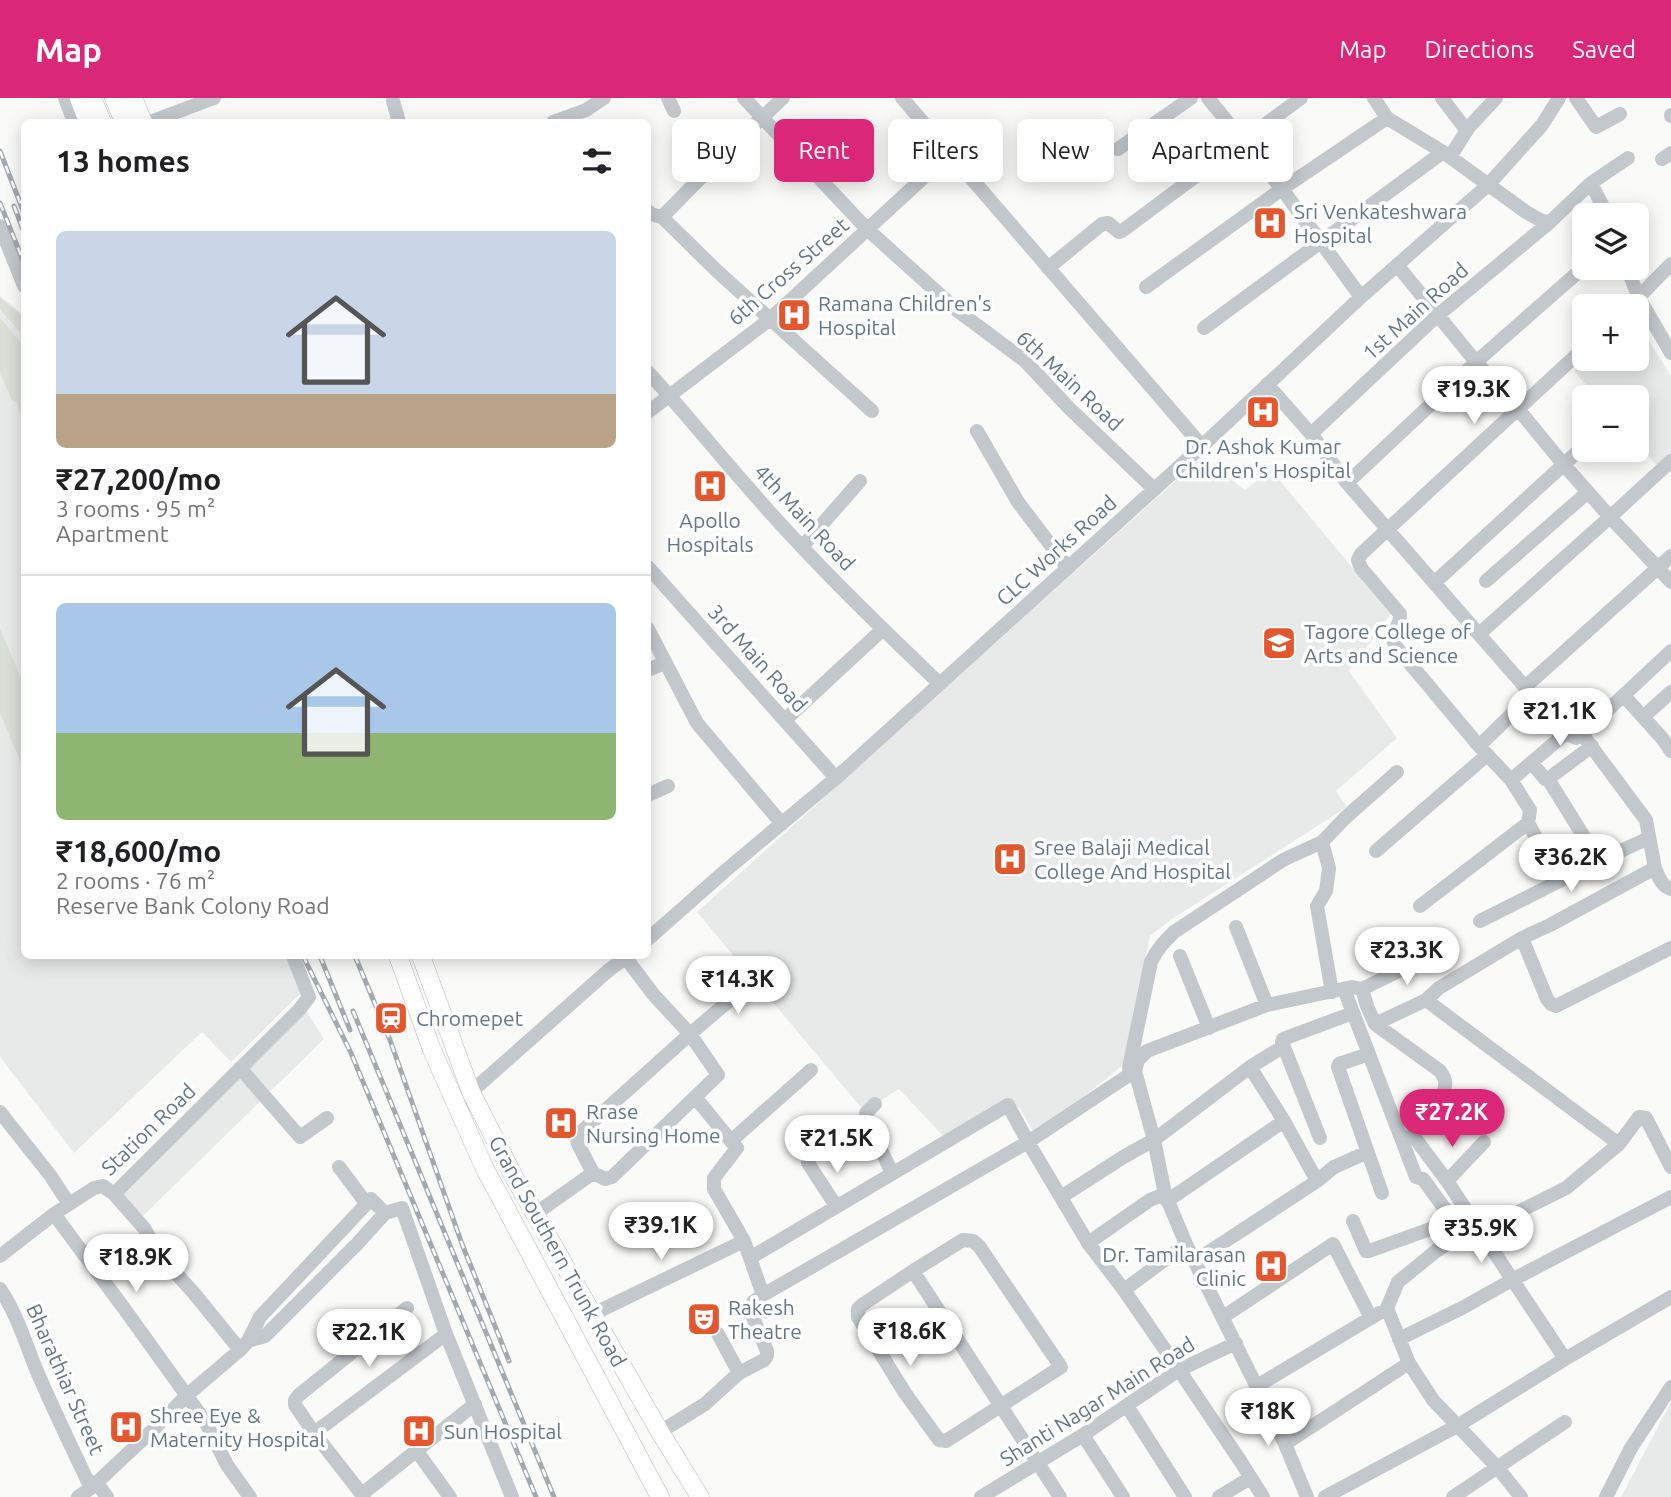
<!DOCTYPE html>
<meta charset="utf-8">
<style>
body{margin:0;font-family:Ubuntu,sans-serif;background:#f6f6f6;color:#202124;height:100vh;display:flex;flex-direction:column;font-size:26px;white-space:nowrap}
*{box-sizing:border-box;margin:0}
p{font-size:23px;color:#757577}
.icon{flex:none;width:38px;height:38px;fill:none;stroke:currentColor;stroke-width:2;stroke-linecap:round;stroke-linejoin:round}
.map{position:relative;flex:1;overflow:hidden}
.side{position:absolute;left:21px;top:21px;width:630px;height:840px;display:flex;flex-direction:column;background:#fff;border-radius:10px;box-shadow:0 4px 18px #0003}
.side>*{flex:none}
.banner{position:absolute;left:672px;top:21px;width:665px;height:63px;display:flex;gap:14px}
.buttons{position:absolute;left:1572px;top:105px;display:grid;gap:14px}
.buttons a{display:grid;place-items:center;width:77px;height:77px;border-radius:10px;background:#fff;box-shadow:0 4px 18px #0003;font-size:35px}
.price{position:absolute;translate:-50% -60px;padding:0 16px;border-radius:24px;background:#fff;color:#222;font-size:23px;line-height:46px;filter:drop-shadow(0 2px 4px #0008)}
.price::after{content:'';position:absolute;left:50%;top:42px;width:21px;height:16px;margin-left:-10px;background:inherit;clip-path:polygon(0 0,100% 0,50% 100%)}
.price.selected{background:#db2777;color:#fff}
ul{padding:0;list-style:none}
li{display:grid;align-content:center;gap:14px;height:371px;padding:0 35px}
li+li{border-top:2px solid #e0e0e0}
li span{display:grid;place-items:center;height:217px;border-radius:10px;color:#555}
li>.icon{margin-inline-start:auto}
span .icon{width:126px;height:126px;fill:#fffc;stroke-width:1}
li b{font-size:30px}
h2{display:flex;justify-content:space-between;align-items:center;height:84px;padding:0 35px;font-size:30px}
.pill{padding:0 24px;border-radius:10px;background:#fff;box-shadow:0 4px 18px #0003;font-size:24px;line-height:63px}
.pill.selected{background:#db2777;color:#fff}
header{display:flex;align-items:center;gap:42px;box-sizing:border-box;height:98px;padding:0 35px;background:#db2777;color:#fff}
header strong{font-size:33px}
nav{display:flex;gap:38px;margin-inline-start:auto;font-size:24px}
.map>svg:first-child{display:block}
.built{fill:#e8e9e9}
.green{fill:#dadfd7}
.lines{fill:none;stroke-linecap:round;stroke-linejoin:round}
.major-casing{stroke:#b5babe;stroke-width:19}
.minor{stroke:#c3c8cc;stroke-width:14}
.major{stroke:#fff;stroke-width:18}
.rail-casing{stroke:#a2aab0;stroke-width:5}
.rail{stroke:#fff;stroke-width:2.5;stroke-dasharray:8;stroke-linecap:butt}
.labels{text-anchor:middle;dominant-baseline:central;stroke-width:7;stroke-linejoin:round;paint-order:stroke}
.poi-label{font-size:21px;fill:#657683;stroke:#fff;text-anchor:start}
.street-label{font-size:21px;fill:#657683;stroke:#fff}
</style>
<header>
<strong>Map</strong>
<nav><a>Map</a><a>Directions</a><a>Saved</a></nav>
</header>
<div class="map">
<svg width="1671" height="1399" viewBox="0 0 1671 1399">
<rect width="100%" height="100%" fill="#fafaf8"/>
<path class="built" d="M 0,198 L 24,217 L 24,858 L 287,858 L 302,894 L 231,964 L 202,934 L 74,1055 L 0,959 Z
M 1636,222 L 1671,278 L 1671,358 L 1659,370 L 1636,344 L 1636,299 L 1597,299 L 1574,273 L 1587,261 L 1636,261 Z
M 1202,359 L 1245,392 L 1271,372 L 1391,516 L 1349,573 L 1397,640 L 1336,693 L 1347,709 L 1172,821 L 1150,838 L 1124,966 L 1036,1038 L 1019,1009 L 944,1039 L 899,991 L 864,1013 L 697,814 Z
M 305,911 L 324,941 L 142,1119 L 118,1097 Z
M 1671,1304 L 1671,1399 L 1621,1399 Z"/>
<path class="green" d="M 0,200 L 24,219 L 24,239 L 0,211 Z
M 0,220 L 20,244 L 24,256 L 24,319 L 21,320 L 17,304 L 12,302 L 0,275 Z
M 0,531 L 24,587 L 24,672 L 0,615 Z"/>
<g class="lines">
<g class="major-casing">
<path id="major" d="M 79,0 L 88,24
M 92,0 L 102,24
M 114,0 L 124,24
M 133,0 L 143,24
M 398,858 L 432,952 L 484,1069 L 660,1399
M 421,858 L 471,994 L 515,1081 L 660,1334 L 700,1399"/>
</g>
<path class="minor" d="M 65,0 L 74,24
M 668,0 L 674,13
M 744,0 L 867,131 L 958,213 L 1025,263 L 1069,310 L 1154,391
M 783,0 L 736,44 L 662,119 L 717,173 L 872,313
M 902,0 L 1202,348
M 1208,0 L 1282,91 L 1361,199
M 1374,0 L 1387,20 L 1443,54 L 1526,114 L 1542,123 L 1550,124 L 1591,85 L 1607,117
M 1442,0 L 1464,29 L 1469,29 L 1450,59
M 1576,0 L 1596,29 L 1620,16
M 393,3 L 399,24
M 1671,18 L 1671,17
M 150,24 L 214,0
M 553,24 L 586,12 L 604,0
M 1469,29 L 1496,0
M 1118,51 L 1191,0
M 1662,61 L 1671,55
M 1591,85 L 1628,60
M 648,113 L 650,116 L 662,119
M 0,128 L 24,188
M 1397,167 L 1476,264 L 1518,311 L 1564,367 L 1610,419 L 1671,484
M 1048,170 L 1102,126 L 1108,125 L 1119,134 L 1122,133 L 1301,0
M 1627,170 L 1639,200 L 1671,255
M 1146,189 L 1282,91 L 1387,20
M 1630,208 L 1671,166
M 1204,230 L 1443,54
M 648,274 C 682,311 713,350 746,387 C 806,457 873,522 940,586
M 1267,286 L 1311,336 L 1347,385 L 1525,589 L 1566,635 L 1576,640 L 1582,636 L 1646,722 L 1655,770
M 648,314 L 769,222 L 949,56
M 977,333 L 1018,404 L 1068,470
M 1311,336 L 1438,217 L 1550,124
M 1347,385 L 1476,264 L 1584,169
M 802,449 L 860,383
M 648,469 L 836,680
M 1486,483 L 1588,394
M 1434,485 L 1584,348
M 648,531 L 697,625 L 782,726
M 1479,536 L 1610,419 L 1671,363
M 648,572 L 664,565
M 1525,589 L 1671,458
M 1624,598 L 1662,640 L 1671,653
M 1643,619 L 1671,594
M 785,622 L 883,531
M 1582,636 L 1671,553
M 1479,648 L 1516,612
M 1532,665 L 1545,681 L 1548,681 L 1599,763
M 1548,681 L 1592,648
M 1511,682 L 1566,635
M 648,697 L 668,688
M 1376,753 L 1487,657
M 1560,783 L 1528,725 L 1530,712 L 1511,682 L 1479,648 L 1397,550 C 1385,531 1402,533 1400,516 L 1361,470 L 1358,462 L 1361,456 L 1584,250
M 1420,808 L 1528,725
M 1480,823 L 1603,761 L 1649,740
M 1236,829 L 1267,907
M 1522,840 L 1547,901 L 1551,906 L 1556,908 L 1671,850
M 648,841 L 725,773 L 836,680 L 1202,348 L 1361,199 L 1488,87 L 1542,27 L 1559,0
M 1180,858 L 1209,930
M 1344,891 L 1416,1079 L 1423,1081 L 1450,1118 L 1447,1125 L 1369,1153 L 1366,1153 L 1353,1123
M 1362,891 L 1435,855
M 1332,894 L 1317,808 L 1326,793 L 1329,770 L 1322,744 L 1345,720 L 1397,674
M 1426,902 L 1619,1046 L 1566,1090 L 1484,1131 L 1466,1134 L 1436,1153 L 1398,1184 L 1387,1210 L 1409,1265 L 1433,1302 L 1497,1369 L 1521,1399
M 1375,926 L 1440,973 C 1441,974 1445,981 1445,983 C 1448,999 1422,1024 1412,1036 L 1447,1083 L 1565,1261
M 1369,956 L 1339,966 L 1338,969 L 1382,1095
M 1250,969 L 1284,1023
M 240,970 L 300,1039 L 327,1020
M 1129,970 L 1151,864 C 1157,851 1164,844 1174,834 L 1283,762 L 1322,744
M 471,994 L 610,871 L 629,858
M 695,999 L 731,1043 L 811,972
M 875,1006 L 866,1015 L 866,1020 L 892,1075
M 0,1014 L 50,1077 L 69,1106
M 1320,1040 L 1282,944 L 1283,941 L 1353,915
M 731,1043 L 737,1050 L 714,1080 L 714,1091 L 744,1143 L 763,1197
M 1619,1046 L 1639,1019 L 1646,1020 L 1671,1069
M 808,1065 L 836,1108
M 339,1069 L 366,1105
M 593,1075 L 605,1081 L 612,1079 L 718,977 L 690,936 L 653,896 L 626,860
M 593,1075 L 578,1046 L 577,1040 L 581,1034 L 690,936 L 764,873
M 1317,1083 L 1334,1069 L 1368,1054
M 1447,1083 L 1484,1044
M 114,1096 L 144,1130 L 161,1159 L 193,1194 L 240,1252
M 1061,1099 L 1125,1058 L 1154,1042 L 1250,969 L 1276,953
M 1167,1103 L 1284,1023 L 1317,1083 L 1195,1163
M 385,1115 L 402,1110 L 446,1236 L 512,1399
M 54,1116 L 123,1209 L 205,1323 L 227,1367 L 250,1399
M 535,1116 L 593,1075
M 1088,1145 L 1150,1102 L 1165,1096
M 0,1158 L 54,1116 L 94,1090 L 103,1088 L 114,1096 L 299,912 L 309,899 L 293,858
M 750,1160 L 1008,1007 L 1028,1044 L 1088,1145 L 1124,1192 L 1179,1272 L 1241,1364 L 1263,1399
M 913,1173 L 862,1207 L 858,1211 L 858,1219 L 905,1295 L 939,1342 L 946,1343 L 1061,1269 L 979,1148 L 973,1143 L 963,1142 L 913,1173 C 962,1248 1011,1323 1060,1399
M 0,1191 C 17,1216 25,1244 36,1271 C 53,1311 72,1350 91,1390
M 1124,1192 L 1186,1146
M 593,1216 L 744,1143
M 1223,1219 L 1333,1146 L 1371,1220
M 718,1236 L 739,1275
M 1399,1241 L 1462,1210 L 1512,1182 L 1671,1099
M 1257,1288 L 1379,1215
M 1127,1308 L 1185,1399
M 660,1334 L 705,1306 L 739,1275 L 764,1262 L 767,1258 L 767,1253 L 750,1212 L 753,1204 L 763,1197 L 1028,1044 L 1135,973
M 314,1335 L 446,1236
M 1083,1337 L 1123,1399
M 1285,1346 L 1409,1265
M 416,1352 L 450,1399
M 96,1384 L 107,1399
M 362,1396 L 475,1306
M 78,1399 L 91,1390 L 156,1329 L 186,1298 L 240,1252 L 248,1243 L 260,1219 L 371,1101 L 385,1115 L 357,1146 L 265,1238 L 248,1243
M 364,1399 L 314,1335 L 295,1307 L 295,1302 L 299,1297 L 407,1210
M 981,1399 L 1083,1337 L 1179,1272 L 1236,1245
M 1219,1399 L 1250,1380
M 1307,1399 L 1285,1346 L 1186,1146 L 1165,1096 L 1154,1042 L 1135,973 L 1138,962 L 1147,953 L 1267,907 L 1352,889 L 1362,891 L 1367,908 L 1375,926 L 1426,902 L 1439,890 L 1522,840 L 1550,827 L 1655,770 C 1659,779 1661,788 1671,791
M 1325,1399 L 1457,1328 L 1565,1261 L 1671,1199
M 1453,1399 L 1565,1324
M 1606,1399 L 1631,1350 L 1671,1289"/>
<use href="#major" class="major"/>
<g class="rail-casing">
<path id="rail" d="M 0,53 L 24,115
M 0,105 L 24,165
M 14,108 L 24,134
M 303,858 L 351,955 L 536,1399
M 320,858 L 350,932
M 355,858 L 390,942 L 462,1146 L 509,1263
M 353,913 L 554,1399"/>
</g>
<use href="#rail" class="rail"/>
</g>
<defs>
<g id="hospital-square" transform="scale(1.75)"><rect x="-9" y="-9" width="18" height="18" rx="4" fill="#e4572e" stroke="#fff"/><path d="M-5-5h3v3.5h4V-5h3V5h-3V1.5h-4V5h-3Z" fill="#fff"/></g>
<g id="university-square" transform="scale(1.75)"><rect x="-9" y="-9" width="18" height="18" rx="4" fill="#e4572e" stroke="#fff"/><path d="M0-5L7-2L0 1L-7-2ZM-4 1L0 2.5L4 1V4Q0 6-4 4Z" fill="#fff"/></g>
<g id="station-square" transform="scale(1.75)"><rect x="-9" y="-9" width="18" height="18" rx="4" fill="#e4572e" stroke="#fff"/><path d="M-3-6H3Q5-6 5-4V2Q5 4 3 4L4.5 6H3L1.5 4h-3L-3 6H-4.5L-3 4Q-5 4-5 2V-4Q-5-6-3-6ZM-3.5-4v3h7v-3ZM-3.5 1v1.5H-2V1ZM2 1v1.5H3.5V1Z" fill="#fff"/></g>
<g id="theatre-square" transform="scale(1.75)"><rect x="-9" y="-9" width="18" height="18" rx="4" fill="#e4572e" stroke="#fff"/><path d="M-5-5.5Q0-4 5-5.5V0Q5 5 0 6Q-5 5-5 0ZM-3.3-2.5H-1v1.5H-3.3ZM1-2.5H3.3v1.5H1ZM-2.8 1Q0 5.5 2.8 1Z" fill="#fff"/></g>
</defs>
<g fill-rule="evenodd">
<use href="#hospital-square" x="1270" y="125"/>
<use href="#hospital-square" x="794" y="217"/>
<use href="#hospital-square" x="1263" y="314"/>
<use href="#hospital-square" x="710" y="388"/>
<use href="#university-square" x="1279" y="545"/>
<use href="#hospital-square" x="1010" y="761"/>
<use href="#station-square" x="391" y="920"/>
<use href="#hospital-square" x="561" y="1025"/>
<use href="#hospital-square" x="1271" y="1168"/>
<use href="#theatre-square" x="704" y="1221"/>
<use href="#hospital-square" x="126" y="1329"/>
<use href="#hospital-square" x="419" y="1333"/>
</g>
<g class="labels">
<g class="poi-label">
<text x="1294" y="113">Sri Venkateshwara<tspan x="1294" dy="24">Hospital</tspan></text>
<text x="818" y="205">Ramana Children's<tspan x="818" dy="24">Hospital</tspan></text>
<text x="1263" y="348" text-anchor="middle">Dr. Ashok Kumar<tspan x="1263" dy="24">Children's Hospital</tspan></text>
<text x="710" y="422" text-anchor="middle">Apollo<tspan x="710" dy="24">Hospitals</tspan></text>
<text x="1304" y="533">Tagore College of<tspan x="1304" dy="24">Arts and Science</tspan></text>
<text x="1034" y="749">Sree Balaji Medical<tspan x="1034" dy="24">College And Hospital</tspan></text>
<text x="416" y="920">Chromepet</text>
<text x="586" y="1013">Rrase<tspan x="586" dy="24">Nursing Home</tspan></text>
<text x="1246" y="1156" text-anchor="end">Dr. Tamilarasan<tspan x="1246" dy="24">Clinic</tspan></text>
<text x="728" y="1209">Rakesh<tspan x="728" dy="24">Theatre</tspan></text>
<text x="150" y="1317">Shree Eye &amp;<tspan x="150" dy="24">Maternity Hospital</tspan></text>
<text x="444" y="1333">Sun Hospital</text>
</g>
<g class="street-label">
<text transform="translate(788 173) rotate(-41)">6th Cross Street</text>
<text transform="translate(1415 213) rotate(-42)">1st Main Road</text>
<text transform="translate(1070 282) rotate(43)">6th Main Road</text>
<text transform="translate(805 419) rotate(47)">4th Main Road</text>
<text transform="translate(1056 452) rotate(-42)">CLC Works Road</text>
<text transform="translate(758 560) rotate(48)">3rd Main Road</text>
<text transform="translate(148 1031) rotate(-44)">Station Road</text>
<text transform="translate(558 1153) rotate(61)">Grand Southern Trunk Road</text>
<text transform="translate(66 1281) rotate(66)">Bharathiar Street</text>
<text transform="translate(1097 1303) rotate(-32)">Shanti Nagar Main Road</text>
</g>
</g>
</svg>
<div class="buttons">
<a><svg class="icon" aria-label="layers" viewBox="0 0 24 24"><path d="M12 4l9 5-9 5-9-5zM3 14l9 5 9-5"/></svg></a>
<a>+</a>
<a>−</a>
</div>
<b class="price" style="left:1474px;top:328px">₹19.3K</b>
<b class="price" style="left:1560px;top:650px">₹21.1K</b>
<b class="price" style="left:1571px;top:796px">₹36.2K</b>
<b class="price" style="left:1407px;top:889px">₹23.3K</b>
<b class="price" style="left:738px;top:918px">₹14.3K</b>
<b class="price selected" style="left:1452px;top:1051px">₹27.2K</b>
<b class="price" style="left:837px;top:1077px">₹21.5K</b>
<b class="price" style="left:661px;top:1164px">₹39.1K</b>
<b class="price" style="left:1481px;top:1167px">₹35.9K</b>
<b class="price" style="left:136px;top:1196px">₹18.9K</b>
<b class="price" style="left:910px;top:1270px">₹18.6K</b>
<b class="price" style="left:369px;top:1271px">₹22.1K</b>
<b class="price" style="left:1268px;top:1350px">₹18K</b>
<div class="banner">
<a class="pill">Buy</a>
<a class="pill selected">Rent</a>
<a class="pill">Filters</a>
<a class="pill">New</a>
<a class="pill">Apartment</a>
</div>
<section class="side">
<h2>13 homes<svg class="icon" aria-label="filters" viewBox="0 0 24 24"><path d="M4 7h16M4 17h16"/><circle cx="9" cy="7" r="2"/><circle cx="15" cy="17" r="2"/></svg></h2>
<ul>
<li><span style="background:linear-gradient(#c9d6e8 75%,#b9a48a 0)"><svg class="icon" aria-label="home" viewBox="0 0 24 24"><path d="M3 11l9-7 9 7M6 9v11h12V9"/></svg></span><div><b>₹27,200/mo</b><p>3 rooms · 95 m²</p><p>Apartment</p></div></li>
<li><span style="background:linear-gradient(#a9c7e8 60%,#8fb573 0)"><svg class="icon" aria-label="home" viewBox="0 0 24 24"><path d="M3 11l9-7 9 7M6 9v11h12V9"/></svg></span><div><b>₹18,600/mo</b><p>2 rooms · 76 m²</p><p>Reserve Bank Colony Road</p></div></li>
</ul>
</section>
</div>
